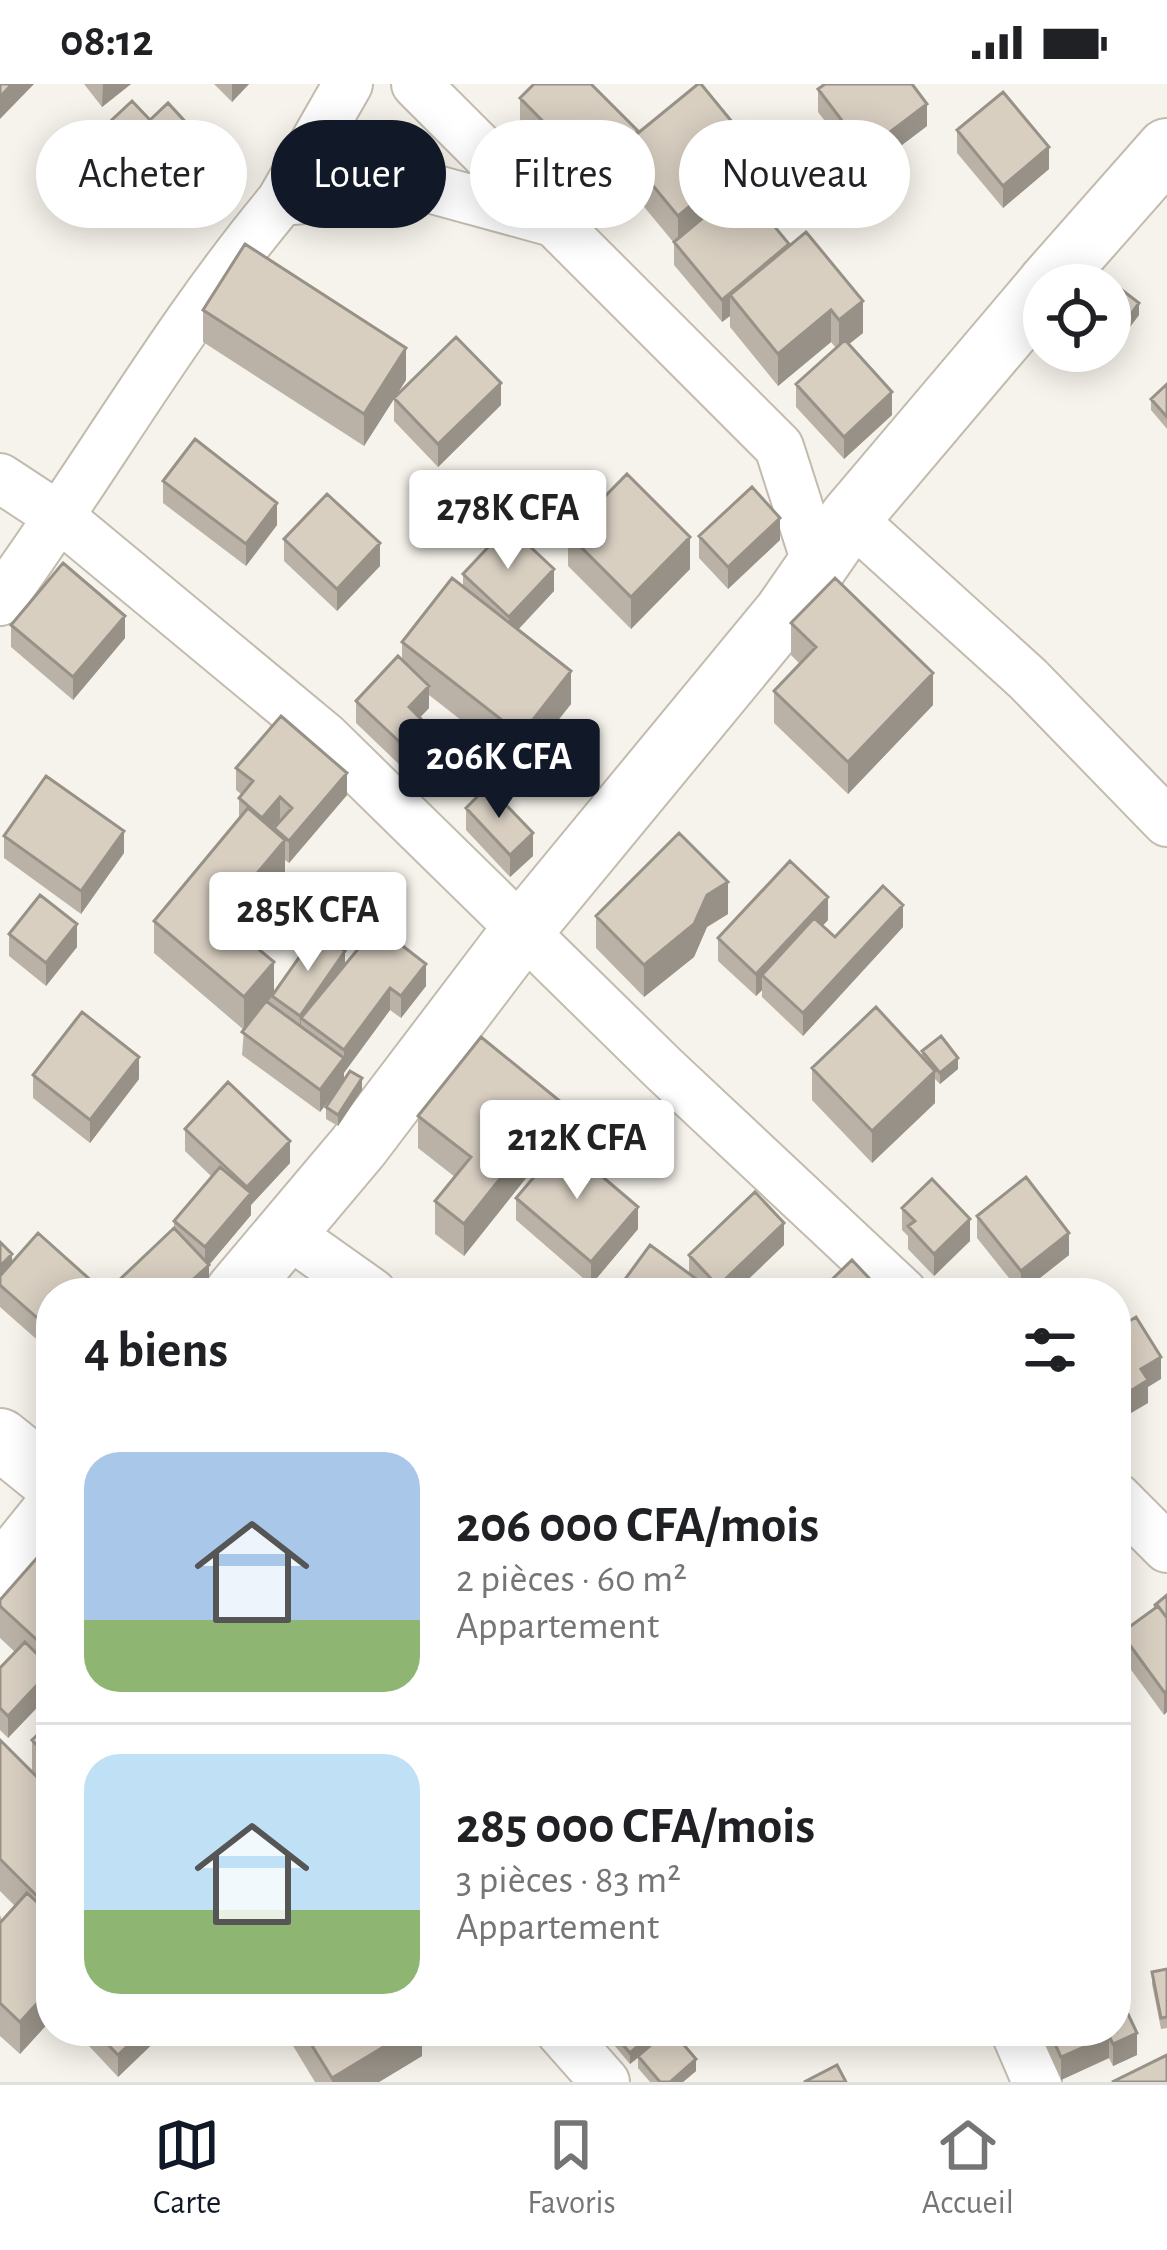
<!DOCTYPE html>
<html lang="fr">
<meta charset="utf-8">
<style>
body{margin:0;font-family:"Alegreya Sans",sans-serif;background:#f2f2f2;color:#202124;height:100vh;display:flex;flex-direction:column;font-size:45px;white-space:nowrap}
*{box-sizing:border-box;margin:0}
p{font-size:39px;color:#757577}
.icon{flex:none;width:66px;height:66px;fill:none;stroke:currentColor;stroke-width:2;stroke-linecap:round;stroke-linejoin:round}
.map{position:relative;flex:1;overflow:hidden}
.drawer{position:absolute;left:36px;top:1194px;width:1095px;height:768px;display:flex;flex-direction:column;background:#fff;border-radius:48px;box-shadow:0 6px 30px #0003}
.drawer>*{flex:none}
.hud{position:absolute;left:36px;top:36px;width:1095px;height:108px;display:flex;gap:24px}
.buttons{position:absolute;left:1023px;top:180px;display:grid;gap:24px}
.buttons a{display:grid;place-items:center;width:108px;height:108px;border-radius:50%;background:#fff;box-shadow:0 6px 30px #0003;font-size:60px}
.price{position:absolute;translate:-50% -102px;padding:0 27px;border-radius:12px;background:#fff;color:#222;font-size:39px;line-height:78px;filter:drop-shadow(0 3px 6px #0008)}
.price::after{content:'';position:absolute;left:50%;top:72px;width:36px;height:27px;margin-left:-18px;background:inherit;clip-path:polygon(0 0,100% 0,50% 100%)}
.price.on{background:#111827;color:#fff}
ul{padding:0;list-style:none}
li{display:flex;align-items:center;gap:36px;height:300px;padding:0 48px}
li+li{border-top:3px solid #e0e0e0}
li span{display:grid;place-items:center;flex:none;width:336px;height:240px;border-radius:36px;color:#555}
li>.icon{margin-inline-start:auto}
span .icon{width:144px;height:144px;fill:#fffc;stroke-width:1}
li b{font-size:51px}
h2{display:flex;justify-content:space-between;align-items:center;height:144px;padding:0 48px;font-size:51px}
.pill{padding:0 42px;border-radius:54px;background:#fff;box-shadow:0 6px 30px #0003;font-size:42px;line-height:108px}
.pill.on{background:#111827;color:#fff}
.status{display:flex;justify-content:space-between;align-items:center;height:84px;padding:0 60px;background:#fff;direction:ltr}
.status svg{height:33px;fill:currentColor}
.dock{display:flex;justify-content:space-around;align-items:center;height:168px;border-top:3px solid #e0e0e0;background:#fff;font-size:33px;color:#757577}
.dock a{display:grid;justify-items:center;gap:6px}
.dock .on{color:#111827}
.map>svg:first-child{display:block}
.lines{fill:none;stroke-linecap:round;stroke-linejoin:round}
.minor-casing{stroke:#c2bbae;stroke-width:52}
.tertiary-casing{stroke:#c2bbae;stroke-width:64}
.minor{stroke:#fff;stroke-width:48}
.tertiary{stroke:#fff;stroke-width:60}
.wall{fill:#bab2a6}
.shaded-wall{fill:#979187}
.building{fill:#d8cfc1;stroke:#979187;stroke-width:3}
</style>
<div class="status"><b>08:12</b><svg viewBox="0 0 49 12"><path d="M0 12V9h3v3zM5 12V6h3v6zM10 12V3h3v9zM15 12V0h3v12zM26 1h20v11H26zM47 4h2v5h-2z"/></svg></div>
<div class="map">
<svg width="1167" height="1998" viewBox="0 0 1167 1998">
<rect width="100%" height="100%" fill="#f6f3ec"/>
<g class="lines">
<g class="minor-casing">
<path id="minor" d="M 416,0 L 779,363 L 817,481
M 281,117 L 348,0
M 0,394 L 61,434 L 325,653 L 664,985 L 903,1209
M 850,434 L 1028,595 L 1167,738
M 0,517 C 97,384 174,245 281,117 L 429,104 L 553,138
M 286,1148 L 372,1209
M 1116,1413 L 1167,1464
M 560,1947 L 605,1998
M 1015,1947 L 1037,1998"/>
</g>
<g class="tertiary-casing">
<path id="tertiary" d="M 1047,201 L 1167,65
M 235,1209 L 358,1063 L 522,847 L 785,528 L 850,434 L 1044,205
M 0,1355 L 51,1396
M 0,1493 L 51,1430"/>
</g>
<use href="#minor" class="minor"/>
<use href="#tertiary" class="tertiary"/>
</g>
<path class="wall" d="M 84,0 L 131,0 L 102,23 Z
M 214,0 L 249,0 L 232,18 Z
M 818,5 L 927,42 L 865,89 L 818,28 Z
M 520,14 L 638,49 L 756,99 L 746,108 L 863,249 L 849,260 L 892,331 L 844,375 L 796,323 L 796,300 L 836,264 L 831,258 L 778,302 L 730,243 L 730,232 L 722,238 L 674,181 L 674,159 L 621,95 L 621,86 L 595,112 L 520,36 Z
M 957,46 L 1049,85 L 1003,124 L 957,69 Z
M 85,61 L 192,68 L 126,129 L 85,83 Z
M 1110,201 L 1139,231 L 1126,248 L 1111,236 Z
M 203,226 L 406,296 L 396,312 L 501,321 L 438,383 L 394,337 L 394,315 L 364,362 L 203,258 Z
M 1167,300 L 1167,345 L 1151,326 L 1151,315 Z
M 163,397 L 277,441 L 246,482 L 163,419 Z
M 568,450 L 690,485 L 631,545 L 568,482 Z
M 699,452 L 780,456 L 728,505 L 699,474 Z
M 284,455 L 380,482 L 337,527 L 284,477 Z
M 463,490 L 554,507 L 518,546 L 571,620 L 521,683 L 429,611 L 429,624 L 420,633 L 428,664 L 406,687 L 356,639 L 356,617 L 402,576 L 402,558 L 463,502 Z
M 791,539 L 933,621 L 848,710 L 774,639 L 774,607 L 800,580 L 791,571 Z
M 11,541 L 125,554 L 73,616 L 11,563 Z
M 236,684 L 347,711 L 289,779 L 285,776 L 285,788 L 236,846 L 274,910 L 345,880 L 426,902 L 401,934 L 390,926 L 344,988 L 344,997 L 320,1028 L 242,971 L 244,946 L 154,869 L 154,837 L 239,735 L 239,714 L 242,711 L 236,706 Z
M 466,724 L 533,772 L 510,793 L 466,746 Z
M 4,752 L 124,769 L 81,830 L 4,774 Z
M 728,830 L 707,843 L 694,873 L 644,913 L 596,864 L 596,832 Z
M 828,836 L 822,842 L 835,853 L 903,843 L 803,952 L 762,913 L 762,906 L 756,912 L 718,877 L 718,854 Z
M 9,850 L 77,863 L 46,902 L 9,872 Z
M 922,967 L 958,985 L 940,1000 L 935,995 L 935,1019 L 872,1079 L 812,1016 L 812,984 L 922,973 Z
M 33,991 L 139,995 L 90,1059 L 33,1014 Z
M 362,1006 L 338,1042 L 326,1035 L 326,1023 Z
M 418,1032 L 561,1050 L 464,1172 L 435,1150 L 435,1117 L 455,1093 L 418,1064 Z
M 185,1045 L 290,1079 L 251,1121 L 251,1131 L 209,1181 L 209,1203 L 202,1209 L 115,1209 L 115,1200 L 174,1145 L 174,1137 L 212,1093 L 185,1067 Z
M 516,1114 L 638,1145 L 591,1201 L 516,1136 Z
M 902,1124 L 970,1157 L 934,1192 L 908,1165 L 908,1152 L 902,1146 Z
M 977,1132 L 1069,1171 L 1021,1209 L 977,1154 Z
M 0,1158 L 12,1179 L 51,1209 L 51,1268 L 0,1223 Z
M 784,1161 L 734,1209 L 704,1209 L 695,1200 L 695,1209 L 617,1209 L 623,1202 L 623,1198 L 689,1190 L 689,1171 Z
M 51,1458 L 51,1609 L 8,1654 L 0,1646 L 0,1584 L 15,1568 L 0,1554 L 0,1516 Z
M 1167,1511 L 1164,1631 L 1121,1572 L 1121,1549 L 1155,1524 L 1155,1521 Z
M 51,1638 L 51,1936 L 20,1970 L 0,1952 L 0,1831 L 2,1836 L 15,1822 L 0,1807 L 0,1656 L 32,1688 L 32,1656 Z
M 1167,1885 L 1167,1944 L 1161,1945 L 1152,1900 L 1152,1888 Z
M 75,1947 L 166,1947 L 118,1993 Z
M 284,1947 L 422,1947 L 422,1972 L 379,1998 L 315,1998 Z
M 1046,1947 L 1116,1947 L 1137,1971 L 1113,1982 L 1109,1974 L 1061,1996 L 1046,1963 Z
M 614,1950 L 656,1957 L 696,1987 L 683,1998 L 650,1998 L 638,1984 L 638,1974 L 630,1980 L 614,1961 Z"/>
<path class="shaded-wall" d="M 12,0 L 34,0 L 0,35 L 0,13 Z
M 103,0 L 131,0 L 102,23 Z
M 232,0 L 249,0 L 232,18 Z
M 927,20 L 927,42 L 865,89 L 865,67 Z
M 192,45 L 192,68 L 126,129 L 126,106 Z
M 1049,63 L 1049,85 L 1003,124 L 1003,102 Z
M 621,64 L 621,86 L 595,112 L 595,90 Z
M 756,67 L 756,99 L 678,164 L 678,132 Z
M 789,160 L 730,211 L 730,232 L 722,238 L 722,216 Z
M 863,217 L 863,249 L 839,268 L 839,236 Z
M 1139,219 L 1139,231 L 1126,248 L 1126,237 Z
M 831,226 L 831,258 L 778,302 L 778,270 Z
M 406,264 L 406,296 L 364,362 L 364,330 Z
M 501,299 L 501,321 L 438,383 L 438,360 Z
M 892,308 L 892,331 L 844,375 L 844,353 Z
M 277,419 L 277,441 L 246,482 L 246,460 Z
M 780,434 L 780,456 L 728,505 L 728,483 Z
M 690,453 L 690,485 L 631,545 L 631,513 Z
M 380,459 L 380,482 L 337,527 L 337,505 Z
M 554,485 L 554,507 L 509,555 L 509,533 Z
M 125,532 L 125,554 L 73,616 L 73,593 Z
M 571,587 L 571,620 L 521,683 L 521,651 Z
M 933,589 L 933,621 L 848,710 L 848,678 Z
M 429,602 L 429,624 L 409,645 L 409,623 Z
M 428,642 L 428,664 L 406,687 L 406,664 Z
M 347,689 L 347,711 L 289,779 L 289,757 Z
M 280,713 L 280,735 L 262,756 L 262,734 Z
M 124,747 L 124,769 L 81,830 L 81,807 Z
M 533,749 L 533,772 L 510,793 L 510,771 Z
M 285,756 L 285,788 L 220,865 L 220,833 Z
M 728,798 L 728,830 L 707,843 L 694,873 L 644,913 L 644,881 L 707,811 Z
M 828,813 L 828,836 L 769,898 L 762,891 L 762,906 L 756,912 L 756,890 Z
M 903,821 L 903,843 L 803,952 L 803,929 Z
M 77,840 L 77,863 L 46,902 L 46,879 Z
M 345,867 L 345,889 L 301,934 L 300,955 L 300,932 Z
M 274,878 L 274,910 L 244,946 L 244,913 Z
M 426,880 L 426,902 L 401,934 L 401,912 Z
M 390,904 L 390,926 L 344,989 L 344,966 Z
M 139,973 L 139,995 L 90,1059 L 90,1036 Z
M 344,974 L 344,997 L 320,1028 L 320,1006 Z
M 958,974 L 958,985 L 940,1000 L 940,989 Z
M 935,987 L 935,1019 L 872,1079 L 872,1047 Z
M 362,994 L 362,1006 L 338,1042 L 338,1031 Z
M 561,1018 L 561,1050 L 464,1172 L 464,1140 Z
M 290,1057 L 290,1079 L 251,1121 L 251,1131 L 209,1181 L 209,1203 L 202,1209 L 178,1209 L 205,1184 L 205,1163 L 247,1114 L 247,1103 Z
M 638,1123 L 638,1145 L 591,1201 L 591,1178 Z
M 970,1135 L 970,1157 L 934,1192 L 934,1170 Z
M 784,1139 L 784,1161 L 734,1209 L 718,1209 L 718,1202 Z
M 1069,1149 L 1069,1171 L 1021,1209 L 1021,1187 Z
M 12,1170 L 12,1192 L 0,1201 L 0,1182 Z
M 695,1194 L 695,1209 L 684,1209 Z
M 1161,1273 L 1161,1295 L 1148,1303 L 1148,1319 L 1116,1338 L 1116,1316 L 1141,1285 Z
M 1120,1480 L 1120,1503 L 1116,1506 L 1116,1484 Z
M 51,1563 L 51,1609 L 8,1654 L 8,1632 L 48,1589 L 48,1566 Z
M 1167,1606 L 1167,1628 L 1164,1631 L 1164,1608 Z
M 51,1904 L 51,1936 L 20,1970 L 20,1938 Z
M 143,1947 L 166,1947 L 118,1993 L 118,1971 Z
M 410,1947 L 422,1947 L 422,1972 L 379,1998 L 332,1998 L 332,1994 Z
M 656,1947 L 656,1958 L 630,1980 L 630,1969 Z
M 1137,1949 L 1137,1971 L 1113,1982 L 1113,1960 Z
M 1109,1952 L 1109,1974 L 1061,1996 L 1061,1973 Z
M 696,1975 L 696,1987 L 683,1998 L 670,1998 Z"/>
<path class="building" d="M 0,0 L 12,0 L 0,13 Z
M 534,0 L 591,0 L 638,47 L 595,90 L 520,14 Z
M 698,0 L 701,0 L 756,67 L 678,132 L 621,63 Z
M 825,0 L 912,0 L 927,20 L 865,67 L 818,5 Z
M 1003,8 L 1049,63 L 1003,102 L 957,46 Z
M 132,17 L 150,36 L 168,19 L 192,45 L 126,106 L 85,61 Z
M 741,102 L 789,160 L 722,216 L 674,158 Z
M 806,148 L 863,217 L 839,236 L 831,226 L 778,270 L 730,211 Z
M 245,160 L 406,264 L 364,330 L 203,226 Z
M 1100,189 L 1139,219 L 1126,237 L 1111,224 L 1110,226 L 1110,201 L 1091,201 Z
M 456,253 L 501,299 L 438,360 L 394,314 Z
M 845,256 L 892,308 L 844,353 L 796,300 Z
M 1167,300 L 1167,333 L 1151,315 Z
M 195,355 L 277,419 L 246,460 L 163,397 Z
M 627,390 L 690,453 L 631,513 L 568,450 Z
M 752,403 L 780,434 L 728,483 L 699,452 Z
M 327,410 L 380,459 L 337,505 L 284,455 Z
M 508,442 L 554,485 L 509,533 L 463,490 Z
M 63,479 L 125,532 L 73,593 L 11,541 Z
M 452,494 L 571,587 L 521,651 L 402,558 Z
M 835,494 L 933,589 L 848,678 L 774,607 L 816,563 L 791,539 Z
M 398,572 L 429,602 L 409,623 L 428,642 L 406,664 L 356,617 Z
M 281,632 L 347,689 L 289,757 L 274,744 L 292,724 L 280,713 L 262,734 L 239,714 L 253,697 L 236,684 Z
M 46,692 L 124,747 L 81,807 L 4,752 Z
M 488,702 L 533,749 L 510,771 L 466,724 Z
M 248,724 L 285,756 L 220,833 L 274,878 L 244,913 L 154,837 Z
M 679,749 L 728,798 L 707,811 L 694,840 L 644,881 L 596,832 Z
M 790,777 L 828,813 L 756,890 L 718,854 Z
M 883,802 L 903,821 L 803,929 L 762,891 L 814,834 L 835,853 Z
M 40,811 L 77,840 L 46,879 L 9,850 Z
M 377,842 L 426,880 L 401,912 L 390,904 L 344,966 L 301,934 Z
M 317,848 L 345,867 L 300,932 L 272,912 Z
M 266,917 L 344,974 L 320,1006 L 242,948 Z
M 876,923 L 935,987 L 872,1047 L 812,984 Z
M 82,928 L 139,973 L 90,1036 L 33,991 Z
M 941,952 L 958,974 L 940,989 L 922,967 Z
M 481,953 L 561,1018 L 464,1140 L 435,1117 L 471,1073 L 418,1032 Z
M 350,987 L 362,994 L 338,1031 L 326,1023 Z
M 228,998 L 290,1057 L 247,1103 L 185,1045 Z
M 563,1059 L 638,1123 L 591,1178 L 516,1114 Z
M 220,1083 L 251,1109 L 205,1163 L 174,1137 Z
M 1026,1093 L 1069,1149 L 1021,1187 L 977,1132 Z
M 932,1095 L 970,1135 L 934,1170 L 908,1142 L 915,1137 L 902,1124 Z
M 755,1108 L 784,1139 L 718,1202 L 689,1171 Z
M 174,1144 L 209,1181 L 178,1209 L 124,1209 L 115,1200 Z
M 38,1149 L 105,1209 L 51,1209 L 51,1246 L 0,1201 L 0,1192 Z
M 0,1158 L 12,1170 L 0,1182 Z
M 650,1161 L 695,1194 L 684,1209 L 638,1209 L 623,1198 Z
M 852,1176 L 883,1209 L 818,1209 Z
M 622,1201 L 634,1209 L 617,1209 Z
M 1136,1233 L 1161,1273 L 1141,1285 L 1148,1296 L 1116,1316 L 1116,1245 Z
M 51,1458 L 51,1563 L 48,1566 L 0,1522 L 0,1516 Z
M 1167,1511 L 1167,1534 L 1158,1522 L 1156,1523 L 1155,1521 Z
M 1158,1522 L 1167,1534 L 1167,1606 L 1164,1608 L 1121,1549 Z
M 25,1558 L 51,1584 L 51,1586 L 8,1632 L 0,1624 L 0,1584 Z
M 51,1638 L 51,1676 L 32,1656 Z
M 0,1656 L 51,1707 L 51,1826 L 0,1775 Z
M 27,1809 L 51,1831 L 51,1904 L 20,1938 L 0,1919 L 0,1839 Z
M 1167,1885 L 1167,1933 L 1161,1934 L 1152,1888 Z
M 1118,1909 L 1137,1949 L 1113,1960 L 1109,1952 L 1061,1973 L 1049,1947 L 1116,1947 L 1116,1910 Z
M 95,1947 L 143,1947 L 118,1971 Z
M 303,1947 L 410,1947 L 332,1994 Z
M 617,1947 L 655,1947 L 630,1969 L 614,1950 Z
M 667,1947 L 672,1947 L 696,1975 L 670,1998 L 660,1998 L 638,1972 Z
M 1167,1971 L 1167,1998 L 1112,1998 Z
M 837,1981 L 846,1998 L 804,1998 Z"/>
</svg>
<div class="buttons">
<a><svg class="icon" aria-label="locate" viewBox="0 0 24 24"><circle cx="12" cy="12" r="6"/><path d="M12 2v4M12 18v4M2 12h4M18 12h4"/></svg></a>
</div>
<b class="price" style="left:508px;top:488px">278K CFA</b>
<b class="price on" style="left:499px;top:737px">206K CFA</b>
<b class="price" style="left:308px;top:890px">285K CFA</b>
<b class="price" style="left:577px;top:1118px">212K CFA</b>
<div class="hud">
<a class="pill">Acheter</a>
<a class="pill on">Louer</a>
<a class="pill">Filtres</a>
<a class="pill">Nouveau</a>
</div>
<section class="drawer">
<h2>4 biens<svg class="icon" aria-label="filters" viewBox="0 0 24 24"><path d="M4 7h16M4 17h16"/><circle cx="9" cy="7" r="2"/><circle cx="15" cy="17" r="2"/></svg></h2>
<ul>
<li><span style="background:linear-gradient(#a9c7e8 70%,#8fb573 0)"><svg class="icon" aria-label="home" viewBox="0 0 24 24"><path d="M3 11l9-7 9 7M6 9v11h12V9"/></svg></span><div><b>206 000 CFA/mois</b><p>2 pièces · 60 m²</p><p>Appartement</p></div></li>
<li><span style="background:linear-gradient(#bfe0f5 65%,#8fb573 0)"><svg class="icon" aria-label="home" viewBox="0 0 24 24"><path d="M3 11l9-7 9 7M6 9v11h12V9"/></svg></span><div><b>285 000 CFA/mois</b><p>3 pièces · 83 m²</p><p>Appartement</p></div></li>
</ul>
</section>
</div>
<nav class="dock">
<a class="on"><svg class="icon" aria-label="map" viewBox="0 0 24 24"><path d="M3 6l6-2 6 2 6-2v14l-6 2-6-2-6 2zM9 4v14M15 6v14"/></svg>Carte</a>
<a><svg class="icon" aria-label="saved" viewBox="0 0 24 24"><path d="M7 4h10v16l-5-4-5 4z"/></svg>Favoris</a>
<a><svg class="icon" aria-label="home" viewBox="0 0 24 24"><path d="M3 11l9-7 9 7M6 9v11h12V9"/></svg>Accueil</a>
</nav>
